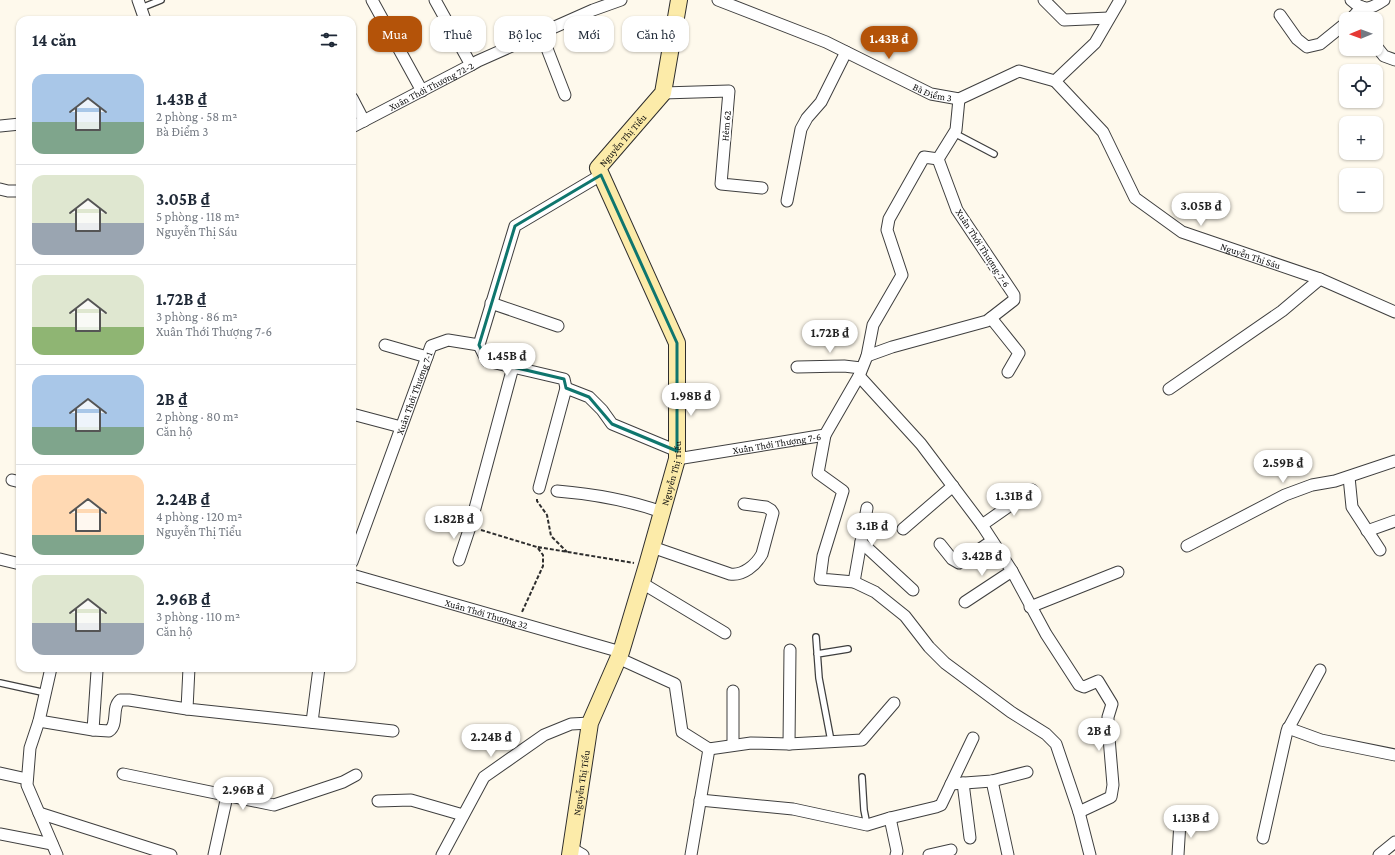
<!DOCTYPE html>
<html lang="vi">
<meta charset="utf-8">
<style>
body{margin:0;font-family:"Crimson Pro",serif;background:#f6f6f7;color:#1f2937;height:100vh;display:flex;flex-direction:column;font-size:15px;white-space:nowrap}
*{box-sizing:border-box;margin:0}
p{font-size:13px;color:#747a83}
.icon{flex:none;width:22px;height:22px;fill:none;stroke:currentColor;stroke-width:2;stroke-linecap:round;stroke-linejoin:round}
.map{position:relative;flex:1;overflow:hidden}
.sheet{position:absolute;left:16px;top:16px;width:340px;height:656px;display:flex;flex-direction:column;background:#fff;border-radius:12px;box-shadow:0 1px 3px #0004}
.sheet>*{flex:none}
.top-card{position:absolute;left:368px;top:16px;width:380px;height:36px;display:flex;gap:8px}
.needle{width:26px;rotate:269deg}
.buttons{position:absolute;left:1339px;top:12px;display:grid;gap:8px}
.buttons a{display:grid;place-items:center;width:44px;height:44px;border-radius:8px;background:#fff;box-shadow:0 1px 3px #0004;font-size:20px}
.price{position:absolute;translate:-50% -34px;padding:0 9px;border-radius:14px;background:#fff;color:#222;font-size:13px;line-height:26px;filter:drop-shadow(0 1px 2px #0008)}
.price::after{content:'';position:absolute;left:50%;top:24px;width:12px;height:9px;margin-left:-6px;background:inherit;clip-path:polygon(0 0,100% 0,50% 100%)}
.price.on{background:#b45309;color:#fff}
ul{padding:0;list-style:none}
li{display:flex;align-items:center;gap:12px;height:100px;padding:0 16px}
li+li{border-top:1px solid #e0e1e3}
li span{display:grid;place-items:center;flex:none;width:112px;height:80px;border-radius:12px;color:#555}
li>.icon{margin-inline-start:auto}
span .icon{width:48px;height:48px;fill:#fffc;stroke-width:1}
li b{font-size:17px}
h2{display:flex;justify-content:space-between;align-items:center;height:48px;padding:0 16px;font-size:17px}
.tag{padding:0 14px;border-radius:12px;background:#fff;box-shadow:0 1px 3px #0004;font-size:14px;line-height:36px}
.tag.on{background:#b45309;color:#fff}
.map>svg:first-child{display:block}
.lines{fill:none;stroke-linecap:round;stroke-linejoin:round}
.lane-casing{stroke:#3f3f3f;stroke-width:8}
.street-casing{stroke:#3f3f3f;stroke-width:13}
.secondary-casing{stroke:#2e2e2e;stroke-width:18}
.path{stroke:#2e2e2e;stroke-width:2;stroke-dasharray:4 2;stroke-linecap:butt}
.lane{stroke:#fff;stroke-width:5.5}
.street{stroke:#fff;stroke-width:11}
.secondary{stroke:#fceba9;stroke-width:16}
.marked{fill:none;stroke:#0f766e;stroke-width:3;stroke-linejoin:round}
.labels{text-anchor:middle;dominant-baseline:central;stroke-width:4;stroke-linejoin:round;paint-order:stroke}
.street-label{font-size:10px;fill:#0c0c0c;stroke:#fff}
</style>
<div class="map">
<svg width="1395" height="855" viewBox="0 0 1395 855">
<rect width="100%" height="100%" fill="#fef9ec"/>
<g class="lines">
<g class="lane-casing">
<path id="lane" d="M 141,8 L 161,0
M 954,133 L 994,154
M 816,637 L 819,678 L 831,741
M 817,654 L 848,649
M 0,683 L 46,693
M 862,777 L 864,810 L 867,825"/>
</g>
<g class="street-casing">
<g id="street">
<path d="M 138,0 L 145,20"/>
<path d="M 372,0 L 422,91"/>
<path d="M 435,0 L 471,65"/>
<path id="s1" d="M 718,0 L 826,42 L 931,94 L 959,99 L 1019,71 L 1055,81"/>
<path d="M 1044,0 L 1064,20 L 1109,18"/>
<path d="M 1351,0 C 1364,12 1371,9 1384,0"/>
<path d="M 1280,15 L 1297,39 L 1307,47 L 1320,44 L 1346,23"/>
<path d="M 1351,19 L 1362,7"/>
<path d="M 541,33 L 565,95"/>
<path d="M 1376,46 L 1384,56 L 1395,60"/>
<path id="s2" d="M 1055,81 L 1103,132 L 1135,198 L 1182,232 L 1320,279 L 1395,312"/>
<path d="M 1055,81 L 1095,43 L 1120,0"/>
<path d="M 663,93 L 729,91 L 721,184 L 762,188"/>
<path d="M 352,98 L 364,121"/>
<path d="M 0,126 L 20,124"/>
<path id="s3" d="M 352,127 L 471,65 L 478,61 L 593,10 L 621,0"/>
<path d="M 938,159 L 956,130 L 959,99"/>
<path d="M 0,189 L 8,191 L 20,191"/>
<path d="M 787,201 L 801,129 L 807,118 L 821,102 L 846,52"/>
<path d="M 491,303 L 558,326"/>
<path d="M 991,318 L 1019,353 L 1008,372"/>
<path d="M 385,345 L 427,357"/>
<path d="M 479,345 L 487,361 L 564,379 L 566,388"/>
<path d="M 867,356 L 892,347 L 987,321 L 1014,300 L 1014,295 L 957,210 L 938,159"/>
<path d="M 797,367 L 844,366 L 861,368"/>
<path d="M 859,376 L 921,444 L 982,525 L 1012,571 L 1046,634 L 1079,685 L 1084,687 L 1098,681 L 1112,704 L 1108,717 L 1108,726 L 1113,785 L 1111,797 L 1079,812"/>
<path d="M 1169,389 L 1282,311 L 1320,279"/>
<path d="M 352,414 L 401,427"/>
<path d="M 825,435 L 818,473 L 843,491 L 823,556 L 820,579 L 854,582 L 875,592 L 905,616 L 929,647 L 945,663 L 1011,712 L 1046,734 L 1056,744 L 1079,812 L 1090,855"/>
<path id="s4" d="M 677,459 L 825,435 L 859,376 L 867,356 L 873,325 L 902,275 L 887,230 L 889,219 L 924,157 L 938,159"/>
<path d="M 1349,477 L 1352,507 L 1380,550"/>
<path d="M 12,480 L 20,482"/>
<path d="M 539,488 L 566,388 L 589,397 L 602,410 L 612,424 L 677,451"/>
<path d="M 557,491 C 594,494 628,500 662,512"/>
<path d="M 982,525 L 1032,490"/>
<path d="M 903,529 L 953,486"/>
<path d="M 1367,531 L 1395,521"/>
<path d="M 861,542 L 913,590"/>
<path d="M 940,544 L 952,559 L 959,563 L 992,541"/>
<path d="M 1187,546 L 1285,495 L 1312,485 L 1335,481 L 1395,461"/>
<path d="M 652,547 L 730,574 C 743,576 756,565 762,554 L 773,513 L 771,510 L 766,507 L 744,504"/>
<path d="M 0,559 L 20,564"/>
<path d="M 459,560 L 470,527 L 513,367"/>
<path id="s5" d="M 352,562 L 431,346 L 448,340 L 479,345 L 515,226 L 601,175"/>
<path id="s6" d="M 352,575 L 621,652"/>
<path d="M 854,582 L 867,508"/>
<path d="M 642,583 L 725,633"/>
<path d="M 965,602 L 1012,571"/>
<path d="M 1030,607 L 1118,572"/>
<path d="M 618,658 L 675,684 L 682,732 L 709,749 L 691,855"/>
<path d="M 51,668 L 39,721 L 30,748 L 27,785 L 57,855"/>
<path d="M 189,668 L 187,709 L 393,731"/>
<path d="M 733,691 L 733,745"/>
<path d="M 39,721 L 93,730 L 109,731 C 119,724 111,708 120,700 L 129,700 L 187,709"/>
<path d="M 312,722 L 319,668"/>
<path d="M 1288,728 L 1321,740 L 1395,755"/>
<path d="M 93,730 L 97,671"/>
<path d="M 789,744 L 790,650"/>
<path d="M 709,749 L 751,743 L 789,744 L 862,740 L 894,703"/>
<path d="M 0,773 L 27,779"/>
<path d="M 123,774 L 274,805 L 343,782 L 356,775"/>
<path d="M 992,781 L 1008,855"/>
<path d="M 963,783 L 970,838"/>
<path d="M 951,784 L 992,781 L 1027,772"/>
<path d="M 700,800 L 793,809 L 867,825 L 890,818 L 936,807 L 941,805 L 973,738"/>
<path d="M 378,801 L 411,800 L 463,815"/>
<path d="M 39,813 L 171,855"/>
<path d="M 890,818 L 897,851 L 896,855"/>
<path d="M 0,834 L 52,844"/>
<path d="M 1263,838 L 1287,731 L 1320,670"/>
<path d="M 571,848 L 583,855"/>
<path d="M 214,855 L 229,787"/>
<path d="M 442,855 L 484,777 L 544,735 L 571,724 L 590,723"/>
<path d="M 929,855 L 951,850"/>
<path d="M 1178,855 L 1180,822"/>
<path d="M 1379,855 L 1395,842"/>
</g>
</g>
<g class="secondary-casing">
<g id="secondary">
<path id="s7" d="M 570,855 L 590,723 L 621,652 L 647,565 L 677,459 L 677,343 L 598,168 L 663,93 L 679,0"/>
</g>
</g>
<path class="path" d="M 537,499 L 537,501 L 547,515 L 551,536 L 567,552
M 481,530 L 537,547 L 543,555 L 543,566 L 522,612
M 538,547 L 634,563"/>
<use href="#lane" class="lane"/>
<use href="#street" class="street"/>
<use href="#secondary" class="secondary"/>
</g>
<path class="marked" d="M 601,175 L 677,343 L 677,451 L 612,424 L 589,397 L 566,388 L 564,379 L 487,361 L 479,345 L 515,226 Z"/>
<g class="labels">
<g class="street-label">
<text stroke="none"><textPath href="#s3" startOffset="89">Xuân Thới Thượng 72-2</textPath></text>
<text stroke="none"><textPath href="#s1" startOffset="234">Bà Điểm 3</textPath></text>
<text transform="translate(726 126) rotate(-85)">Hẻm 62</text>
<text stroke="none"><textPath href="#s7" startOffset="757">Nguyễn Thị Tiểu</textPath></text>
<text transform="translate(983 248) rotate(57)">Xuân Thới Thượng-7-6</text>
<text stroke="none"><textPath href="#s2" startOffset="274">Nguyễn Thị Sáu</textPath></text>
<text stroke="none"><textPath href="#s5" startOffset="180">Xuân Thới Thượng 7-1</textPath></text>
<text stroke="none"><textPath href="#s4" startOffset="101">Xuân Thới Thượng 7-6</textPath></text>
<text stroke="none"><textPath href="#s7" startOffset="397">Nguyễn Thị Tiểu</textPath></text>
<text stroke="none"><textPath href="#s6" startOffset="140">Xuân Thới Thượng 32</textPath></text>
<text stroke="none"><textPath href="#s7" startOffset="73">Nguyễn Thị Tiểu</textPath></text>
</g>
</g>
</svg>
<div class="buttons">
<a><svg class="needle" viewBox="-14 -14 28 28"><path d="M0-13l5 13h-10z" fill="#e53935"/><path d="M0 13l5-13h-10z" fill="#747a83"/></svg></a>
<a><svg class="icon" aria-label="locate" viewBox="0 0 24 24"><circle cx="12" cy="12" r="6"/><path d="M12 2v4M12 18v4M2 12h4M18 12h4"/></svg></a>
<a>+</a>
<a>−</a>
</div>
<b class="price on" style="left:889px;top:60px">1.43B ₫</b>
<b class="price" style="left:1201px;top:227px">3.05B ₫</b>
<b class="price" style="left:830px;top:354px">1.72B ₫</b>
<b class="price" style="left:507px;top:377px">1.45B ₫</b>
<b class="price" style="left:691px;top:417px">1.98B ₫</b>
<b class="price" style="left:1283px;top:484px">2.59B ₫</b>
<b class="price" style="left:1014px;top:517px">1.31B ₫</b>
<b class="price" style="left:454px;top:540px">1.82B ₫</b>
<b class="price" style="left:872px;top:547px">3.1B ₫</b>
<b class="price" style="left:982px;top:577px">3.42B ₫</b>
<b class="price" style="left:1099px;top:752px">2B ₫</b>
<b class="price" style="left:491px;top:758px">2.24B ₫</b>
<b class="price" style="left:243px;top:811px">2.96B ₫</b>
<b class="price" style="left:1191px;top:839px">1.13B ₫</b>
<div class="top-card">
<a class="tag on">Mua</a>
<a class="tag">Thuê</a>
<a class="tag">Bộ lọc</a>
<a class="tag">Mới</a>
<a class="tag">Căn hộ</a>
</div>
<section class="sheet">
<h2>14 căn<svg class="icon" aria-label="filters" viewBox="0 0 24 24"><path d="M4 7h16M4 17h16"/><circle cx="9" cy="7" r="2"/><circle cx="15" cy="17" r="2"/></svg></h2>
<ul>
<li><span style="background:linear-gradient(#a9c7e8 60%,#7fa58c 0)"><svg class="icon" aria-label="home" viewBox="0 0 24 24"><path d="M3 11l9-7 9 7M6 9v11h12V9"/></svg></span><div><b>1.43B ₫</b><p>2 phòng · 58 m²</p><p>Bà Điểm 3</p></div></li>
<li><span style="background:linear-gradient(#dfe7d0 60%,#9aa5b1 0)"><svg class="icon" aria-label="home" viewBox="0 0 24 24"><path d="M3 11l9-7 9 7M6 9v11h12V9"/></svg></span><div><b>3.05B ₫</b><p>5 phòng · 118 m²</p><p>Nguyễn Thị Sáu</p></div></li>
<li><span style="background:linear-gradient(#dfe7d0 65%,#8fb573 0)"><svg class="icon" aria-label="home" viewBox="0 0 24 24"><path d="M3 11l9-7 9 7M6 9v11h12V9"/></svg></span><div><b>1.72B ₫</b><p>3 phòng · 86 m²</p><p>Xuân Thới Thượng 7-6</p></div></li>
<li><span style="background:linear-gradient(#a9c7e8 65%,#7fa58c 0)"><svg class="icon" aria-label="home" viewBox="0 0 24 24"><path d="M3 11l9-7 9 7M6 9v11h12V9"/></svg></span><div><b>2B ₫</b><p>2 phòng · 80 m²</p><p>Căn hộ</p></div></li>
<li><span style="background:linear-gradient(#ffd9b3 75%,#7fa58c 0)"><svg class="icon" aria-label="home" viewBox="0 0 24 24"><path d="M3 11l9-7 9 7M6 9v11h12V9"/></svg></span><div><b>2.24B ₫</b><p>4 phòng · 120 m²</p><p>Nguyễn Thị Tiểu</p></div></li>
<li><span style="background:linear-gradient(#dfe7d0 60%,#9aa5b1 0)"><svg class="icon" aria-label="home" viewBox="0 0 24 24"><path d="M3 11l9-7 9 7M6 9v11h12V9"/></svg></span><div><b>2.96B ₫</b><p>3 phòng · 110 m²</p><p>Căn hộ</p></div></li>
</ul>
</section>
</div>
